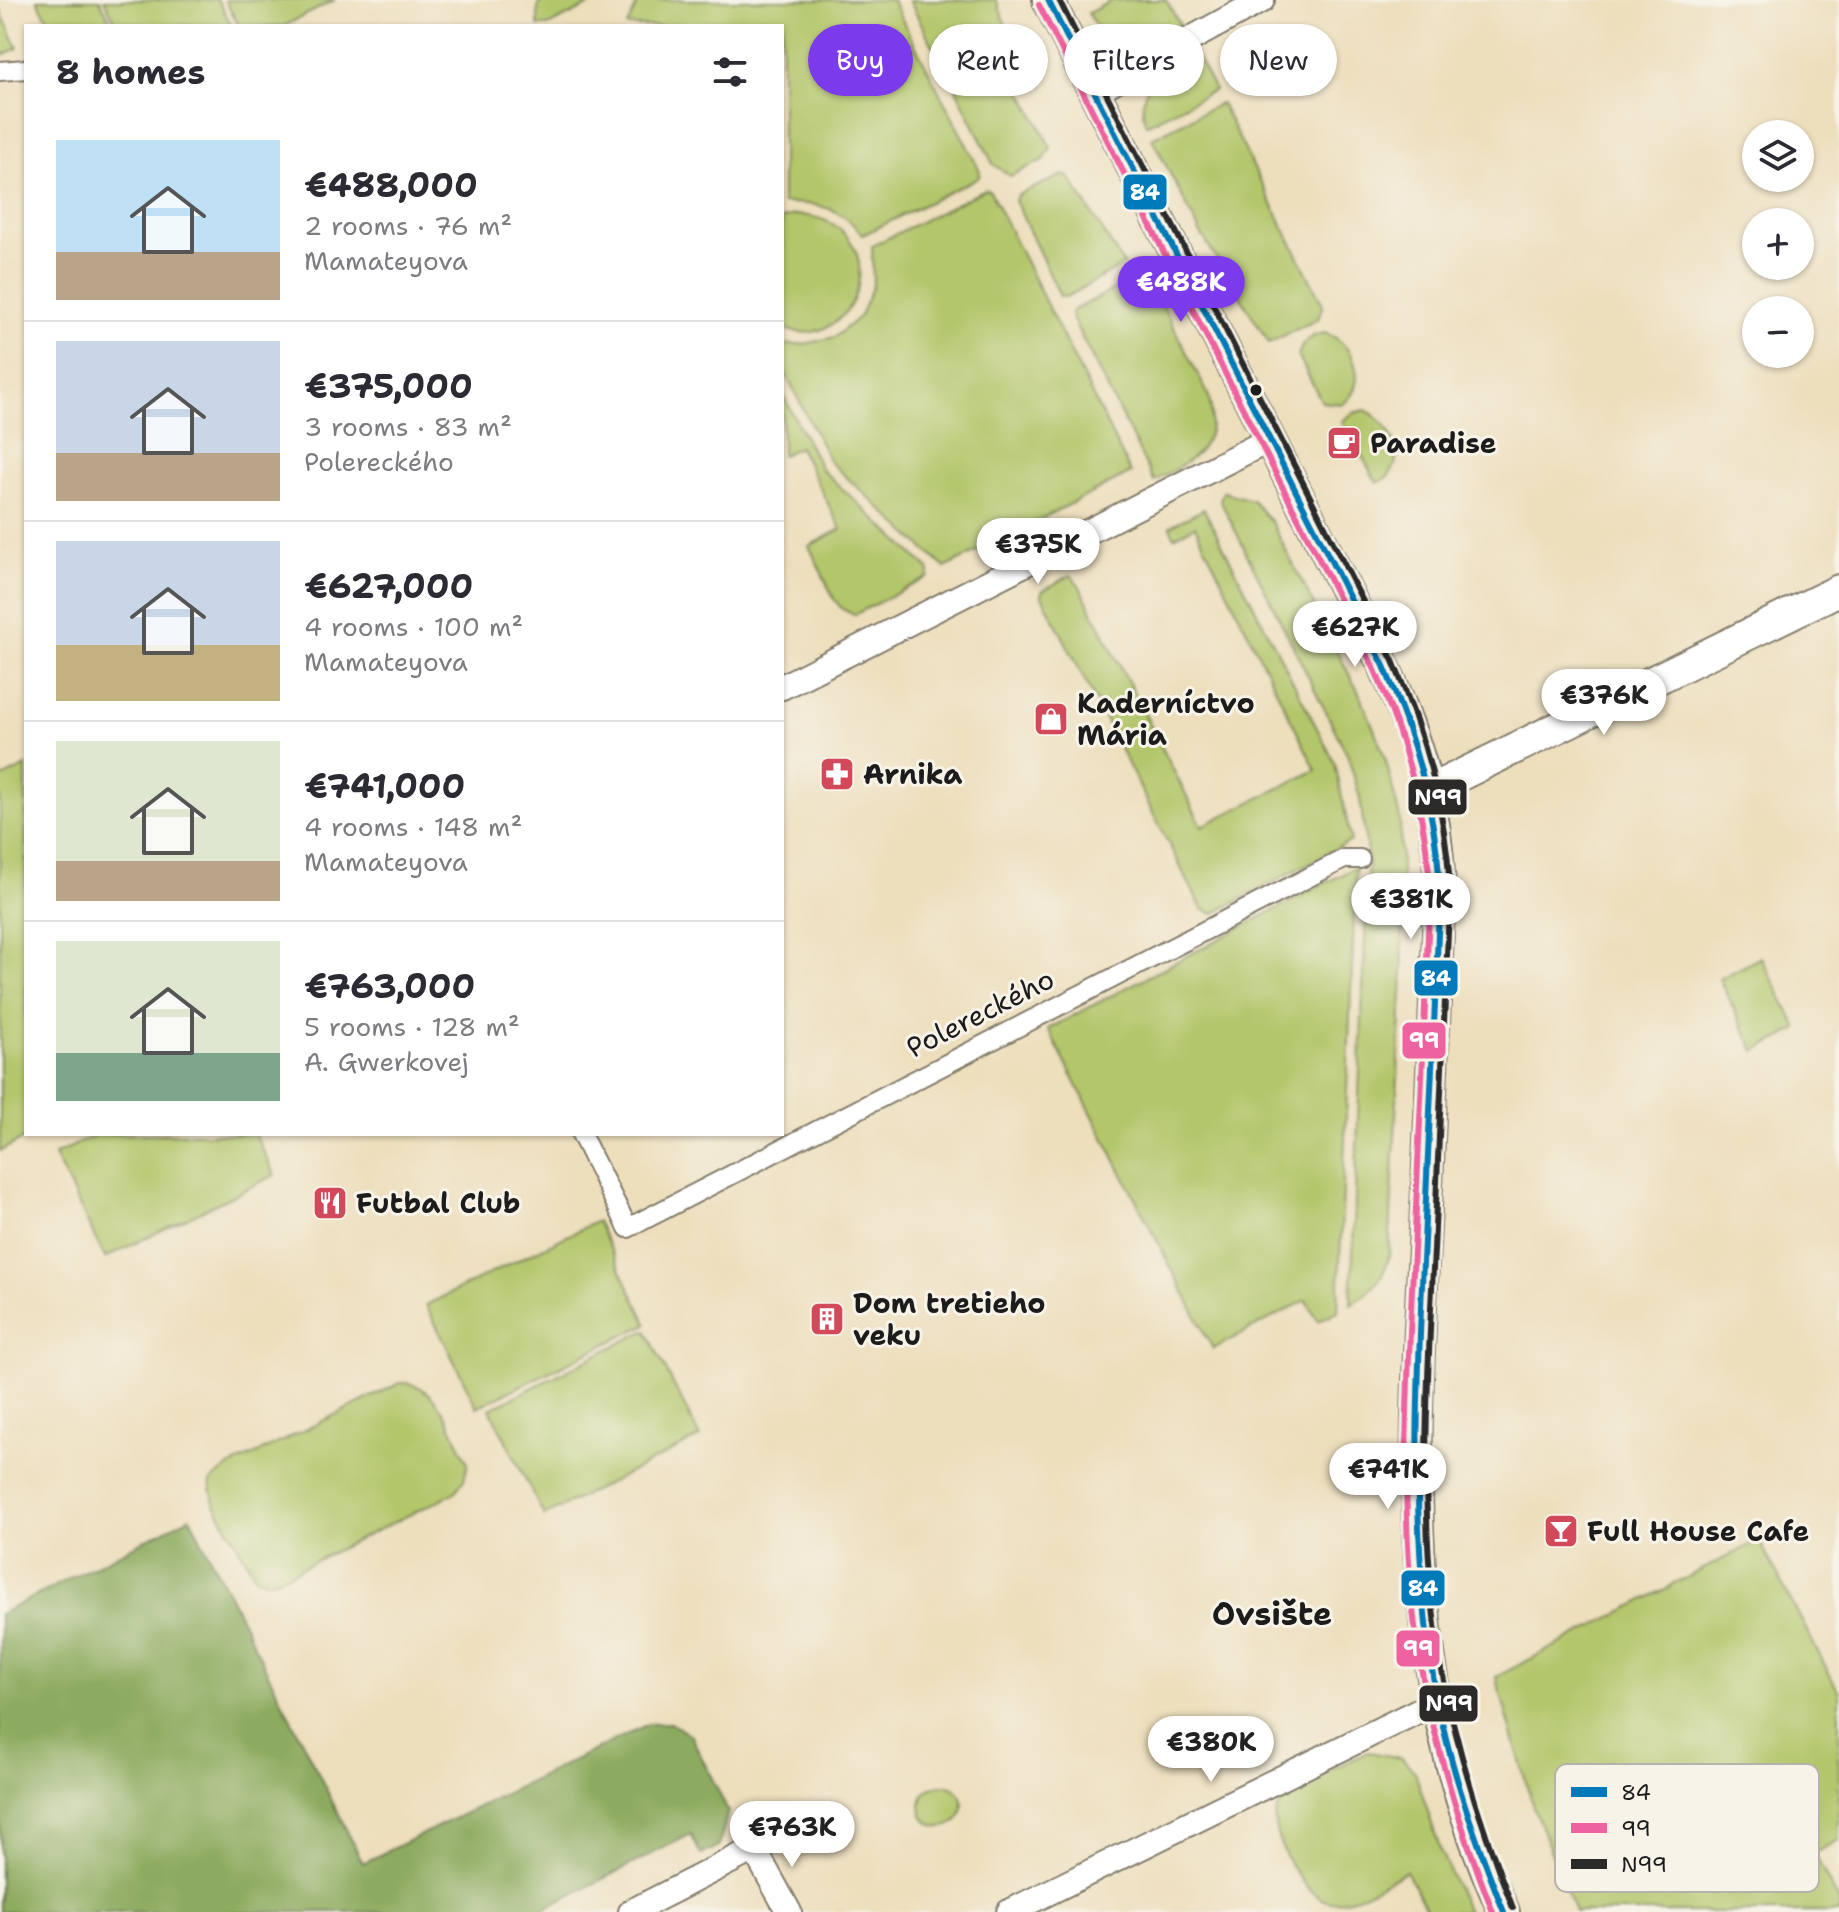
<!DOCTYPE html>
<meta charset="utf-8">
<style>
body{margin:0;font-family:"Shantell Sans",sans-serif;background:#f7f7f7;color:#2b2b33;height:100vh;display:flex;flex-direction:column;font-size:30px;white-space:nowrap}
*{box-sizing:border-box;margin:0}
p{font-size:26px;color:#7c7c81}
.icon{flex:none;width:44px;height:44px;fill:none;stroke:currentColor;stroke-width:2;stroke-linecap:round;stroke-linejoin:round}
.map{position:relative;flex:1;overflow:hidden}
.drawer{position:absolute;left:24px;top:24px;width:760px;height:1112px;display:flex;flex-direction:column;background:#fff;border-radius:0px;box-shadow:0 2px 6px #0004}
.drawer>*{flex:none}
.guide{position:absolute;left:808px;top:24px;width:760px;height:72px;display:flex;gap:16px}
.fabs{position:absolute;left:1742px;top:120px;display:grid;gap:16px}
.fabs a{display:grid;place-items:center;width:72px;height:72px;border-radius:50%;background:#fff;box-shadow:0 2px 6px #0004;font-size:40px}
.price{position:absolute;translate:-50% -68px;padding:0 18px;border-radius:28px;background:#fff;color:#222;font-size:26px;line-height:52px;filter:drop-shadow(0 2px 4px #0008)}
.price::after{content:'';position:absolute;left:50%;top:48px;width:24px;height:18px;margin-left:-12px;background:inherit;clip-path:polygon(0 0,100% 0,50% 100%)}
.price.selected{background:#7c3aed;color:#fff}
ul{padding:0;list-style:none}
li{display:flex;align-items:center;gap:24px;height:200px;padding:0 32px}
li+li{border-top:2px solid #e1e1e2}
li span{display:grid;place-items:center;flex:none;width:224px;height:160px;border-radius:0px;color:#555}
li>.icon{margin-inline-start:auto}
span .icon{width:96px;height:96px;fill:#fffc;stroke-width:1}
li b{font-size:34px}
h2{display:flex;justify-content:space-between;align-items:center;height:96px;padding:0 32px;font-size:34px}
.pill{padding:0 28px;border-radius:36px;background:#fff;box-shadow:0 2px 6px #0004;font-size:28px;line-height:72px}
.pill.selected{background:#7c3aed;color:#fff}
.map>svg:first-child{display:block}
.green{fill:#b2c66a;stroke:#677143;stroke-width:2}
.forest{fill:#8dab5e;stroke:#54643d;stroke-width:2}
.lines{fill:none;stroke-linecap:round;stroke-linejoin:round}
.pedestrian-casing{stroke:#847d6c;stroke-width:22}
.minor-casing{stroke:#847d6c;stroke-width:28}
.tertiary-casing{stroke:#847d6c;stroke-width:34}
.pedestrian{stroke:#fff;stroke-width:18}
.minor{stroke:#fff;stroke-width:24}
.tertiary{stroke:#fff;stroke-width:30}
.bus-1-casing{stroke:#f7f3e8;stroke-width:12}
.bus-2-casing{stroke:#f7f3e8;stroke-width:12}
.bus-3-casing{stroke:#f7f3e8;stroke-width:12}
.bus-1{stroke:#007ab8;stroke-width:6}
.bus-2{stroke:#ee639f;stroke-width:6}
.bus-3{stroke:#2b2a29;stroke-width:6}
.bus-dot{fill:#1c1c1c;stroke:#f7f3e8;stroke-width:3}
.labels{text-anchor:middle;dominant-baseline:central;stroke-width:6;stroke-linejoin:round;paint-order:stroke}
.poi-label{font-size:28px;font-weight:bold;fill:#1c1c1c;stroke:#f7f3e8;text-anchor:start}
.street-label{font-size:28px;fill:#1c1c1c;stroke:#f7f3e8}
.quarter-label{font-size:32px;font-weight:bold;fill:#1c1c1c;stroke:#f7f3e8}
.key{fill:#f7f3e8;stroke:#b5b2ab;stroke-width:2}
.key-label{font-size:22px;fill:#1c1c1c}
.line-badge{stroke:#f7f3e8;stroke-width:3}
.badge-label{font-size:22px;text-anchor:middle;font-weight:bold;fill:#fff}
</style>
<div class="map">
<svg width="1839" height="1912" viewBox="0 0 1839 1912">
<rect width="100%" height="100%" fill="#f7f3e8"/>
<filter id="ink" filterUnits="userSpaceOnUse"><feTurbulence type="fractalNoise" baseFrequency=".0125" numOctaves="2"/><feDisplacementMap in="SourceGraphic" scale="16" xChannelSelector="R" yChannelSelector="G"/><feConvolveMatrix kernelMatrix="1 2 1 2 8 2 1 2 1" color-interpolation-filters="sRGB"/></filter>
<filter id="wash" filterUnits="userSpaceOnUse"><feTurbulence type="fractalNoise" baseFrequency=".006" numOctaves="4" result="noise"/><feDisplacementMap in="SourceGraphic" scale="32" xChannelSelector="R" yChannelSelector="G"/><feGaussianBlur stdDeviation="1.8" result="paint"/><feColorMatrix in="noise" values="0 0 0 0 0 0 0 0 0 0 0 0 0 0 0 0 0 1.4 0 .05"/><feComposite in="paint" operator="in"/></filter>
<g filter="url(#wash)">
<rect width="100%" height="100%" fill="#eddebc"/>
<path class="green" d="M 37,0 L 100,0 L 113,26 L 52,26 Z
M 104,0 L 218,0 L 232,26 L 118,26 Z
M 225,0 L 335,0 L 284,26 L 239,26 Z
M 543,0 L 600,0 L 548,26 L 538,26 L 538,6 Z
M 639,0 L 892,0 L 980,171 L 979,177 L 863,235 C 840,206 817,203 782,203 L 782,26 L 627,26 Z
M 909,0 L 996,0 L 1012,40 L 947,73 Z
M 1113,0 L 1166,0 L 1180,25 C 1138,46 1115,63 1088,13 Z
M 0,10 L 18,48 L 0,56 Z
M 1196,55 L 1215,90 L 1146,125 C 1132,81 1164,74 1196,55 Z
M 1002,63 L 1008,64 L 1051,148 L 1044,160 L 1010,176 L 993,164 L 956,89 Z
M 1221,103 L 1323,305 L 1318,319 L 1269,343 L 1200,232 L 1152,138 Z
M 1063,175 L 1069,177 L 1124,265 L 1066,297 L 1060,296 L 1015,201 L 1017,195 Z
M 985,189 L 990,191 L 1131,473 L 945,568 L 830,462 L 782,367 L 782,345 L 805,344 L 835,337 L 860,316 L 873,285 L 872,246 Z
M 793,215 C 899,215 865,359 782,328 L 782,219 Z
M 1146,273 L 1208,394 C 1222,445 1194,460 1154,481 L 1071,316 L 1072,311 Z
M 1324,333 C 1352,339 1371,384 1343,404 L 1322,402 L 1298,356 C 1302,342 1309,336 1324,333 Z
M 782,393 L 822,470 L 929,569 L 929,577 L 854,615 L 842,609 L 834,599 L 809,546 L 841,529 L 799,447 L 782,455 Z
M 1365,410 C 1393,422 1413,468 1377,483 L 1342,421 L 1353,413 Z
M 1223,492 L 1252,500 L 1272,523 L 1363,701 L 1385,757 L 1400,819 L 1403,974 L 1389,1257 C 1383,1280 1372,1292 1351,1304 L 1368,860 L 1360,798 L 1348,756 L 1220,500 Z
M 1204,509 L 1335,763 L 1351,841 L 1213,914 L 1202,909 L 1041,594 L 1043,590 L 1071,575 L 1079,585 L 1202,826 L 1316,770 L 1195,526 L 1174,537 L 1170,526 Z
M 26,766 L 26,1134 L 33,1134 L 0,1151 L 0,779 Z
M 1356,867 L 1338,1311 L 1318,1321 L 1306,1300 L 1213,1349 L 1048,1029 Z
M 1761,957 L 1798,1029 L 1755,1051 L 1719,979 Z
M 98,1134 L 255,1134 L 275,1175 L 105,1258 L 54,1155 Z
M 597,1221 L 647,1324 L 477,1407 L 426,1305 Z
M 646,1330 L 700,1437 L 544,1516 L 490,1409 Z
M 400,1383 C 439,1381 453,1434 468,1463 L 464,1480 L 454,1493 L 282,1577 L 266,1581 L 256,1578 L 214,1503 L 210,1482 L 227,1468 Z
M 1759,1540 L 1839,1692 L 1839,1840 L 1814,1853 L 1839,1902 L 1839,1912 L 1575,1912 L 1533,1807 L 1496,1677 Z
M 1368,1752 L 1402,1758 L 1415,1772 L 1441,1852 L 1467,1912 L 1428,1912 L 1406,1871 C 1384,1882 1358,1902 1333,1902 C 1307,1902 1276,1846 1275,1823 C 1274,1813 1280,1802 1287,1795 C 1300,1782 1348,1762 1368,1752 Z
M921 1806a21 21 0 1 1 42 0a21 21 0 1 1-42 0Z"/>
<path class="forest" d="M 190,1517 L 363,1863 L 648,1724 L 671,1723 L 691,1736 L 728,1811 L 719,1846 L 701,1855 L 691,1834 L 538,1912 L 0,1912 L 0,1614 Z"/>
</g>
<g filter="url(#ink)">
<g class="lines">
<g class="pedestrian-casing">
<path id="pedestrian" d="M 0,71 L 26,69
M 581,1134 L 628,1228 L 1344,859 L 1360,859"/>
</g>
<g class="minor-casing">
<path id="minor" d="M 1096,91 L 1262,0
M 782,687 L 1271,439
M 631,1912 L 754,1849 L 789,1912
M 1009,1912 L 1436,1702"/>
</g>
<g class="tertiary-casing">
<path id="tertiary" d="M 1048,0 L 1384,666 C 1419,743 1436,803 1440,887 C 1435,1001 1431,1114 1425,1227 C 1412,1472 1400,1682 1504,1912
M 1430,790 L 1839,590"/>
</g>
<use href="#pedestrian" class="pedestrian"/>
<use href="#minor" class="minor"/>
<use href="#tertiary" class="tertiary"/>
<g class="bus-1-casing">
<path id="bus-1" d="M 1048,0 L 1384,666 C 1415,738 1435,808 1440,887 C 1435,998 1431,1109 1425,1220 C 1418,1366 1410,1512 1430,1656 C 1442,1745 1471,1829 1504,1912"/>
</g>
<g class="bus-2-casing">
<path id="bus-2" d="M 1039,5 L 1375,670 C 1406,741 1425,810 1430,887 C 1425,1008 1420,1130 1414,1251 C 1407,1387 1398,1527 1420,1662 C 1435,1749 1461,1830 1493,1912"/>
</g>
<g class="bus-3-casing">
<path id="bus-3" d="M 1059,0 L 1393,661 C 1425,735 1445,807 1450,887 C 1445,1008 1440,1129 1434,1250 C 1427,1385 1418,1525 1440,1660 C 1455,1746 1481,1827 1513,1908"/>
</g>
<use href="#bus-1" class="bus-1"/>
<use href="#bus-2" class="bus-2"/>
<use href="#bus-3" class="bus-3"/>
</g>
</g>
<defs>
<g id="cafe-square" transform="scale(1.8)"><rect x="-9" y="-9" width="18" height="18" rx="4" fill="#d1495b" stroke="#f7f3e8"/><path d="M-5.5-4.5H6V0H3Q3 3.5 0 3.5H-2.5Q-5.5 3.5-5.5 0ZM3-3.2v2h1.7v-2ZM-6 4.5H4V6H-6Z" fill="#fff"/></g>
<g id="shop-square" transform="scale(1.8)"><rect x="-9" y="-9" width="18" height="18" rx="4" fill="#d1495b" stroke="#f7f3e8"/><path d="M-5-2.5h2.3a2.7 3.5 0 0 1 5.4 0H5L5.5 6h-11ZM-1.5-2.5h3a1.5 2.3 0 0 0-3 0Z" fill="#fff"/></g>
<g id="pharmacy-square" transform="scale(1.8)"><rect x="-9" y="-9" width="18" height="18" rx="4" fill="#d1495b" stroke="#f7f3e8"/><path d="M-2-6h4v4h4v4h-4v4h-4v-4h-4v-4h4Z" fill="#fff"/></g>
<g id="restaurant-square" transform="scale(1.8)"><rect x="-9" y="-9" width="18" height="18" rx="4" fill="#d1495b" stroke="#f7f3e8"/><path d="M-5-6h1v4h1v-4h1v4h1v-4h1v5L-1.5 .5V6h-2V.5L-5-1ZM5-6V6H3V1.5H1.5Q1.5-4 5-6Z" fill="#fff"/></g>
<g id="building-square" transform="scale(1.8)"><rect x="-9" y="-9" width="18" height="18" rx="4" fill="#d1495b" stroke="#f7f3e8"/><path d="M-4-6H4V6H1V3H-1V6H-4ZM-2.5-4.3h1.7v1.8h-1.7ZM.8-4.3h1.7v1.8H.8ZM-2.5-1h1.7V.8h-1.7ZM.8-1h1.7V.8H.8Z" fill="#fff"/></g>
<g id="bar-square" transform="scale(1.8)"><rect x="-9" y="-9" width="18" height="18" rx="4" fill="#d1495b" stroke="#f7f3e8"/><path d="M-6-5H6L.8 .8V4.5H3.5V6h-7V4.5H-.8V.8Z" fill="#fff"/></g>
</defs>
<g fill-rule="evenodd">
<use href="#cafe-square" x="1344" y="443"/>
<use href="#shop-square" x="1051" y="719"/>
<use href="#pharmacy-square" x="837" y="774"/>
<use href="#restaurant-square" x="330" y="1203"/>
<use href="#building-square" x="827" y="1319"/>
<use href="#bar-square" x="1561" y="1531"/>
</g>
<circle class="bus-dot" cx="1256" cy="390" r="7"/>
<g class="labels">
<g class="poi-label">
<text x="1370" y="443">Paradise</text>
<text x="1077" y="703">Kaderníctvo<tspan x="1077" dy="32">Mária</tspan></text>
<text x="863" y="774">Arnika</text>
<text x="356" y="1203">Futbal Club</text>
<text x="853" y="1303">Dom tretieho<tspan x="853" dy="32">veku</tspan></text>
<text x="1587" y="1531">Full House Cafe</text>
</g>
<g class="street-label">
<text transform="translate(980 1013) rotate(-27)">Polereckého</text>
</g>
<g class="quarter-label">
<text x="1272" y="1613">Ovsište</text>
</g>
</g>
<rect x="1555" y="1764" width="264" height="128" rx="12" class="key"/>
<rect x="1571" y="1787" width="36" height="10" fill="#007ab8"/>
<rect x="1571" y="1823" width="36" height="10" fill="#ee639f"/>
<rect x="1571" y="1859" width="36" height="10" fill="#2b2a29"/>
<g class="key-label">
<text x="1621" y="1800">84</text>
<text x="1621" y="1836">99</text>
<text x="1621" y="1872">N99</text>
</g>
<g class="line-badge">
<rect x="1122" y="173" width="46" height="38" rx="8" fill="#007ab8"/>
<rect x="1407" y="778" width="61" height="38" rx="8" fill="#2b2a29"/>
<rect x="1413" y="959" width="46" height="38" rx="8" fill="#007ab8"/>
<rect x="1401" y="1021" width="46" height="39" rx="8" fill="#ee639f"/>
<rect x="1400" y="1569" width="46" height="38" rx="8" fill="#007ab8"/>
<rect x="1395" y="1629" width="46" height="39" rx="8" fill="#ee639f"/>
<rect x="1418" y="1684" width="61" height="39" rx="8" fill="#2b2a29"/>
</g>
<g class="badge-label">
<text x="1145" y="200">84</text>
<text x="1438" y="805">N99</text>
<text x="1436" y="986">84</text>
<text x="1424" y="1048">99</text>
<text x="1423" y="1596">84</text>
<text x="1418" y="1656">99</text>
<text x="1449" y="1711">N99</text>
</g>
</svg>
<div class="fabs">
<a><svg class="icon" aria-label="layers" viewBox="0 0 24 24"><path d="M12 4l9 5-9 5-9-5zM3 14l9 5 9-5"/></svg></a>
<a>+</a>
<a>−</a>
</div>
<b class="price selected" style="left:1181px;top:324px">€488K</b>
<b class="price" style="left:1038px;top:586px">€375K</b>
<b class="price" style="left:1355px;top:669px">€627K</b>
<b class="price" style="left:1604px;top:737px">€376K</b>
<b class="price" style="left:1411px;top:941px">€381K</b>
<b class="price" style="left:1388px;top:1511px">€741K</b>
<b class="price" style="left:1211px;top:1784px">€380K</b>
<b class="price" style="left:792px;top:1869px">€763K</b>
<div class="guide">
<a class="pill selected">Buy</a>
<a class="pill">Rent</a>
<a class="pill">Filters</a>
<a class="pill">New</a>
</div>
<section class="drawer">
<h2>8 homes<svg class="icon" aria-label="filters" viewBox="0 0 24 24"><path d="M4 7h16M4 17h16"/><circle cx="9" cy="7" r="2"/><circle cx="15" cy="17" r="2"/></svg></h2>
<ul>
<li><span style="background:linear-gradient(#bfe0f5 70%,#b9a48a 0)"><svg class="icon" aria-label="home" viewBox="0 0 24 24"><path d="M3 11l9-7 9 7M6 9v11h12V9"/></svg></span><div><b>€488,000</b><p>2 rooms · 76 m²</p><p>Mamateyova</p></div></li>
<li><span style="background:linear-gradient(#c9d6e8 70%,#b9a48a 0)"><svg class="icon" aria-label="home" viewBox="0 0 24 24"><path d="M3 11l9-7 9 7M6 9v11h12V9"/></svg></span><div><b>€375,000</b><p>3 rooms · 83 m²</p><p>Polereckého</p></div></li>
<li><span style="background:linear-gradient(#c9d6e8 65%,#c2b280 0)"><svg class="icon" aria-label="home" viewBox="0 0 24 24"><path d="M3 11l9-7 9 7M6 9v11h12V9"/></svg></span><div><b>€627,000</b><p>4 rooms · 100 m²</p><p>Mamateyova</p></div></li>
<li><span style="background:linear-gradient(#dfe7d0 75%,#b9a48a 0)"><svg class="icon" aria-label="home" viewBox="0 0 24 24"><path d="M3 11l9-7 9 7M6 9v11h12V9"/></svg></span><div><b>€741,000</b><p>4 rooms · 148 m²</p><p>Mamateyova</p></div></li>
<li><span style="background:linear-gradient(#dfe7d0 70%,#7fa58c 0)"><svg class="icon" aria-label="home" viewBox="0 0 24 24"><path d="M3 11l9-7 9 7M6 9v11h12V9"/></svg></span><div><b>€763,000</b><p>5 rooms · 128 m²</p><p>A. Gwerkovej</p></div></li>
</ul>
</section>
</div>
